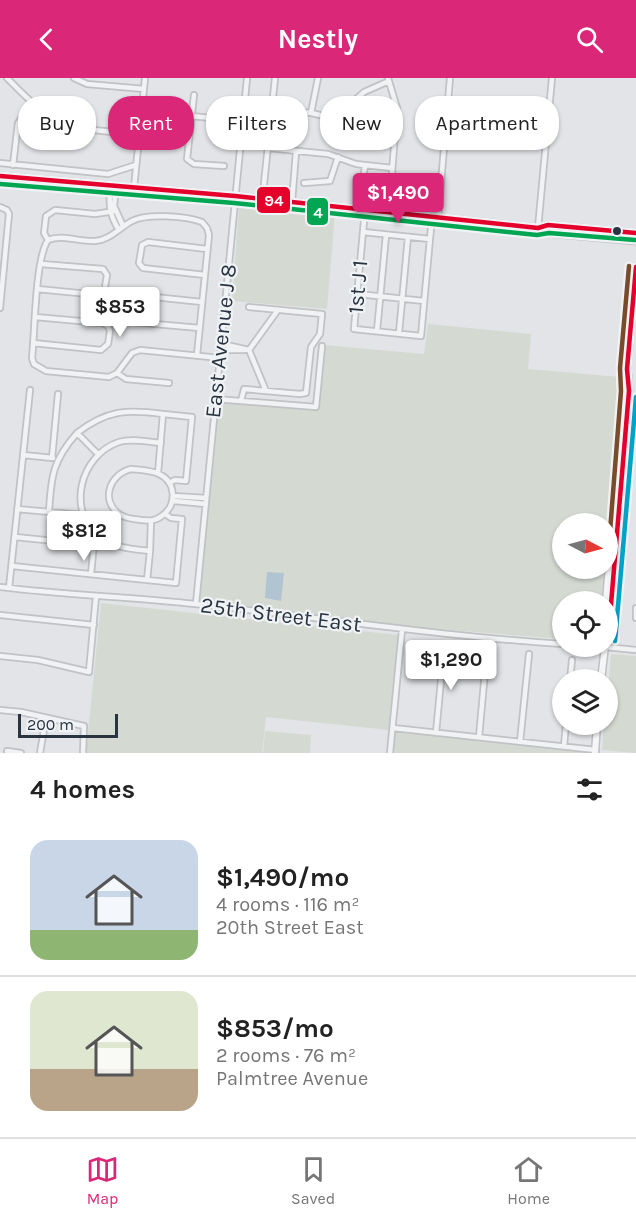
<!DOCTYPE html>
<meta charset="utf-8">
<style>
body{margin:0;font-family:Karla,sans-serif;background:#f6f6f6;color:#222;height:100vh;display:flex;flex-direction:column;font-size:22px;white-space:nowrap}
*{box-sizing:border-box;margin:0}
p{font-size:20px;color:#767676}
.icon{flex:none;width:33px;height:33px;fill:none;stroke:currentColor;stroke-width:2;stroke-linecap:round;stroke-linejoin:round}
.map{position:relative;height:675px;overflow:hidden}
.sheet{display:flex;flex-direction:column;background:#fff;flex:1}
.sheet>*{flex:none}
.top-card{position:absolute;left:18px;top:18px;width:600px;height:54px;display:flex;gap:12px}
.needle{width:39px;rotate:96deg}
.tools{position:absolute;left:552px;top:435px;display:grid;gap:12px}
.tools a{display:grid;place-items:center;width:66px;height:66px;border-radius:50%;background:#fff;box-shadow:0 2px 4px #0004;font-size:30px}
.scale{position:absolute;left:18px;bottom:15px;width:100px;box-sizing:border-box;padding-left:6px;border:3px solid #293440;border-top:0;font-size:16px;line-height:21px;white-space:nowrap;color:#293440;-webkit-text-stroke:4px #f0f3f6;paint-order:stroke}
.price{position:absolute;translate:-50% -51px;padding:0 14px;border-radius:6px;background:#fff;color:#222;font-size:20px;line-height:39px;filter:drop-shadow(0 2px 3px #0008)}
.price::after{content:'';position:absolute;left:50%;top:36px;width:18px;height:14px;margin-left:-9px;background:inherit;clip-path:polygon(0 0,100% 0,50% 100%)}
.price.on{background:#db2777;color:#fff}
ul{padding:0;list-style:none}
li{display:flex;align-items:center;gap:18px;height:150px;padding:0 30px}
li+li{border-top:2px solid #e0e0e0}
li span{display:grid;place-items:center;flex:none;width:168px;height:120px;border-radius:18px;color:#555}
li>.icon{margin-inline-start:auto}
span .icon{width:72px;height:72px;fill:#fffc;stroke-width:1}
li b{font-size:26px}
h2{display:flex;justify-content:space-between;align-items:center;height:72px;padding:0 30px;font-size:26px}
.pill{padding:0 21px;border-radius:24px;background:#fff;box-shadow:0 2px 4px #0004;font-size:21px;line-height:54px}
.pill.on{background:#db2777;color:#fff}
header{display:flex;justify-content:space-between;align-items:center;height:78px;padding:0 30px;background:#db2777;color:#fff;font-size:27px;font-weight:700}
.tabs{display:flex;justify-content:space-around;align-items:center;height:84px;border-top:2px solid #e0e0e0;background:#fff;font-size:16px;color:#767676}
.tabs a{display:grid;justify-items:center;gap:3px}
.tabs .on{color:#db2777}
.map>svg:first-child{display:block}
.green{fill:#d4dad2}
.water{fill:#b1c4d1}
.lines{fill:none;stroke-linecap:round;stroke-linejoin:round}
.minor-casing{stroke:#c0c2c5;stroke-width:8}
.major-casing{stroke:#bec1c5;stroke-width:9}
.minor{stroke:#f1f2f4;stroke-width:4.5}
.major{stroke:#f6f6f6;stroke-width:6}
.bus-1-casing{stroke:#f0f3f6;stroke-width:9}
.bus-2-casing{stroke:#f0f3f6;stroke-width:9}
.bus-3-casing{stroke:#f0f3f6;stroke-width:9}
.bus-4-casing{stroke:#f0f3f6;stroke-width:9}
.bus-1{stroke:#e4002b;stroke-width:4.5}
.bus-2{stroke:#00a651;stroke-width:4.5}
.bus-3{stroke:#02a3c7;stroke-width:4.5}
.bus-4{stroke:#7a4b2a;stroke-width:4.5}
.bus-dot{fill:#293440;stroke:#f0f3f6;stroke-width:2}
.labels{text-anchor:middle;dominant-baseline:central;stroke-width:4.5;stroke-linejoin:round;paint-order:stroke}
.street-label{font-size:22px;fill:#293440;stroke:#f0f3f6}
.line-badge{stroke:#f0f3f6;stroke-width:2}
.badge-label{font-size:16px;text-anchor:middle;font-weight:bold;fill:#fff}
</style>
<header><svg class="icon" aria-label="back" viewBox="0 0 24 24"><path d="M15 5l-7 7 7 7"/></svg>Nestly<svg class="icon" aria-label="search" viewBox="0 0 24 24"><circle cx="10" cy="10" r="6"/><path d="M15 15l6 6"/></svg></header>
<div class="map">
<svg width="636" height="675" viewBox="0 0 636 675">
<rect width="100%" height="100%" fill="#e2e4e7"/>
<path class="green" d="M 244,126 L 335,135 L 327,231 L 232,223 L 239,130 Z
M 428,246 L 531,256 L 528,291 L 620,299 L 622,314 L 608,470 L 608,446 L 562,446 L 562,490 L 606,491 L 603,523 L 562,524 L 562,561 L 400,548 L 200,522 L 217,327 L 220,324 L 319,333 L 324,267 L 424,276 Z
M 101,525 L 398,557 L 389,652 L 266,639 L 262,675 L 86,675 Z
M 611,576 L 636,578 L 636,675 L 602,672 L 604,647 L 608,646 L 608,612 Z
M 265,653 L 311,657 L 310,675 L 263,675 Z
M 395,654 L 592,674 L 592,675 L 393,675 Z"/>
<path class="water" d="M 267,494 L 284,495 L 281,523 L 265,520 Z"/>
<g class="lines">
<g class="minor-casing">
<path id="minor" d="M 7,0 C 19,12 31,25 45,35 C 71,54 108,53 139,56
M 74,0 L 87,6 L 144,11
M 388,0 L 397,30 L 390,121
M 194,17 L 187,81 L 194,86 L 224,88
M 355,22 L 364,14 L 389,3
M 272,31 L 311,35 L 320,37 L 355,55 L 377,60 L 395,61
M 311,35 L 318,0
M 191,38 L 243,43
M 268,70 L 328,76 L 356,86 L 392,90
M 0,85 L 108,96 L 136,87
M 13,87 L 18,45 L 33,25
M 304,105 L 330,103 L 338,79
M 264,106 L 275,0
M 110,108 C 109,126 109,137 119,152
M 116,109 L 114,128 L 123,148
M 134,110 L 145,0
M 358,118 L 362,109 L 365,87
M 292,124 L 296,74
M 0,129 L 7,132 L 9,136 L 0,230
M 365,132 L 354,251 L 421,258 L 432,139
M 115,133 L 95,136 L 55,132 L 46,138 L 44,155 L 48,162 C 35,181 35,253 32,280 L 34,286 L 46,293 L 109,299 L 117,295 L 132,275 L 140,272 L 220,280
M 438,140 L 450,0
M 538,150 L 552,0
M 363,154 L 430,161
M 48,162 C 63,156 79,164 95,163 C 110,162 119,150 132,143 C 146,135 187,138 202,144 L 207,150 L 209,157 L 197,277
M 205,197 L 143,190 L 139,185 L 142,167 L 148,164 L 207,171
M 37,211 L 99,217 L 104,215 L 107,197 L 103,191 L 41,186
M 358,216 L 424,223
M 200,250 L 132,244 L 126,238 C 125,229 125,219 135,217 L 202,224
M 377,253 L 386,157
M 399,255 L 408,159
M 33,265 L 101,272 L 108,266 L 110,253 L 108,248 L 102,245 L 35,239
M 222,266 L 249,272
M 221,272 L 245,272
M 117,295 L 126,301 L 169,305
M 266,313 L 249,272 L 278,232
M 215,321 L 316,329 L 322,268
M 241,323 L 244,311 L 300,316 L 306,315 L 311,269 L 320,256 L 322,236 L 249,229
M 77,355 C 107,332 127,331 163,336
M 625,369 L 636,370
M 23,377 L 53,380
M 52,380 L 58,316
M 131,391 C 140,392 150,392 159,396 C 176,404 177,426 163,437 C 156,443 150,443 141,442 C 134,441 126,441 119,436 C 100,422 110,396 131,391 Z
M 158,395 L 163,336 L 192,339 L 186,403 L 175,402 L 169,405
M 174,418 L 206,420
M 174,423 L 206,426
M 17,431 L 83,437
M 49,434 C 51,398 53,382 77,355 L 98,376
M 151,443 L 150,473 C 132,471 116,470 101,460 C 65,434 80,377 119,364 C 132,360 148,364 161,365
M 15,459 L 94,467
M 12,488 L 147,502 L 150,473
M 91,496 L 94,465 L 99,459
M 147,502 L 176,505 L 182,441 L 171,440 L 165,436
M 0,509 C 65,517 130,519 195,526 C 318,539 439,558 562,566
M 9,510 L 30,312
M 196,526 L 247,0
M 636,530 L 636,540
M 0,537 L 94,547
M 595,568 L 636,572
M 0,578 L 38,582 L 89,594 L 96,518
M 570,602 L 572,582
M 0,632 L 21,634 L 84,648 L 83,675
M 393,650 L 596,672
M 436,655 L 444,570
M 479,659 L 488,561
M 520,664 L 529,576
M 564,668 L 566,646
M 7,673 L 21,675
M 40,675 L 46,640
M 390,675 L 402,552"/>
</g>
<g class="major-casing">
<path id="major" d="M 0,98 L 235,118 L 538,150 L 548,147 L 636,155
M 538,150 L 547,155 L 636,163
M 606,524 L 623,312 L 627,291 L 636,189
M 608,562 L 629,313 L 628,297
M 601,602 L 605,568
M 595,675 L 597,646"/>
</g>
<use href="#minor" class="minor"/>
<use href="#major" class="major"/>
<g class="bus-1-casing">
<path id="bus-1" d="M 0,98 L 235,118 L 538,150 L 548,147 L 636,155
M 608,562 L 629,313 L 627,291 L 636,189"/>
</g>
<g class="bus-2-casing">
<path id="bus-2" d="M 0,106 L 234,125 L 537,157 L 549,155 L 635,162"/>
</g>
<g class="bus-3-casing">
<path id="bus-3" d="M 615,563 L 636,319"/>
</g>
<g class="bus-4-casing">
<path id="bus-4" d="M 608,479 L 621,313 L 620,290 L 629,188"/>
</g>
<use href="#bus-1" class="bus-1"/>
<use href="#bus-2" class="bus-2"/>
<use href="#bus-3" class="bus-3"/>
<use href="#bus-4" class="bus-4"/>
</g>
<circle class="bus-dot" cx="617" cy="153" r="5"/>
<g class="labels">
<g class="street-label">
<text transform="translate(358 209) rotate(-85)">1st J 1</text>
<text transform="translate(221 263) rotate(-84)">East Avenue J 8</text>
<text transform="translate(281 537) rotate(7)">25th Street East</text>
</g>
</g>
<g class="line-badge">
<rect x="256" y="108" width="35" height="28" rx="6" fill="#e4002b"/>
<rect x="306" y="119" width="23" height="29" rx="6" fill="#00a651"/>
</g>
<g class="badge-label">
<text x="274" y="128">94</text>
<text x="318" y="140">4</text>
</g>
</svg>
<div class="tools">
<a><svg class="needle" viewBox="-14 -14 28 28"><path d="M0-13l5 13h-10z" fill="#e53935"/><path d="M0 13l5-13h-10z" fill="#767676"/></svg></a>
<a><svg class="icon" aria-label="locate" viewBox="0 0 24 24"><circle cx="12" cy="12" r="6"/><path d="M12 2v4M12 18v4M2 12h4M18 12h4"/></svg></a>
<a><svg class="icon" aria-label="layers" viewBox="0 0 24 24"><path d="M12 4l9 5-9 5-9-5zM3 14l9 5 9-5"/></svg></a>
</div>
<div class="scale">200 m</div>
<b class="price on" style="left:398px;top:146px">$1,490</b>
<b class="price" style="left:120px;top:260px">$853</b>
<b class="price" style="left:84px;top:484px">$812</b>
<b class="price" style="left:451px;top:613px">$1,290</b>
<div class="top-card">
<a class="pill">Buy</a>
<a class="pill on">Rent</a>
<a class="pill">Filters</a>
<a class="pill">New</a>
<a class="pill">Apartment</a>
</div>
</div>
<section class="sheet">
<h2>4 homes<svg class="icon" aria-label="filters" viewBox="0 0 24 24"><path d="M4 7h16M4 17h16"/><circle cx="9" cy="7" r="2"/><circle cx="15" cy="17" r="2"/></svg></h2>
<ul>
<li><span style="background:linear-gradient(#c9d6e8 75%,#8fb573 0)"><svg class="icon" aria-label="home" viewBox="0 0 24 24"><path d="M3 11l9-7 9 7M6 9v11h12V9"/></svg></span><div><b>$1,490/mo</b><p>4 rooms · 116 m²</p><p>20th Street East</p></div></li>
<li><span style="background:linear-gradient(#dfe7d0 65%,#b9a48a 0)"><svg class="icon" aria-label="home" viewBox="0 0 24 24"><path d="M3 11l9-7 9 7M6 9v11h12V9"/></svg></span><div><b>$853/mo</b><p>2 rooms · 76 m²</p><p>Palmtree Avenue</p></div></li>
</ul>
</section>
<nav class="tabs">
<a class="on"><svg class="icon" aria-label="map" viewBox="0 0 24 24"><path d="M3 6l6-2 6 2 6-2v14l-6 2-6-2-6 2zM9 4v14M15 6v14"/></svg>Map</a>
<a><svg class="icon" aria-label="saved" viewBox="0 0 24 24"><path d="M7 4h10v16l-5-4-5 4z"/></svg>Saved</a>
<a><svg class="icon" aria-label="home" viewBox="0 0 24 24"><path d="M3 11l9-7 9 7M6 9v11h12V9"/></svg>Home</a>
</nav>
